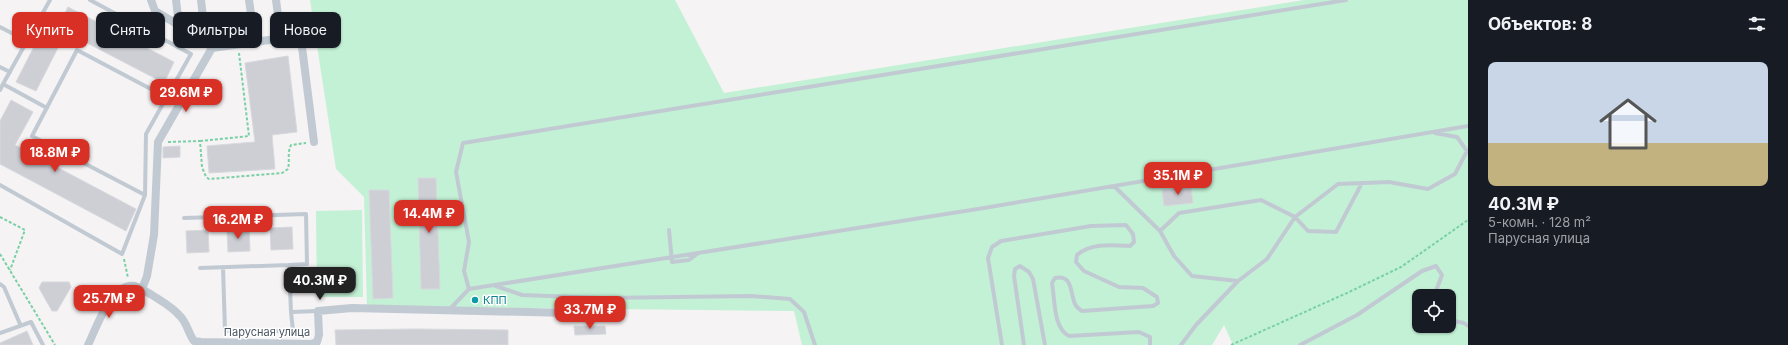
<!DOCTYPE html>
<html lang="ru">
<meta charset="utf-8">
<style>
body{margin:0;font-family:Inter,sans-serif;background:#20242c;color:#f1f3f6;height:100vh;display:flex;flex-direction:column;font-size:15px;white-space:nowrap}
*{box-sizing:border-box;margin:0}
p{font-size:13px;color:#9ea1a6}
.icon{flex:none;width:22px;height:22px;fill:none;stroke:currentColor;stroke-width:2;stroke-linecap:round;stroke-linejoin:round}
.map{position:relative;flex:1;overflow:hidden}
.drawer{display:flex;flex-direction:column;background:#171b24;width:320px}
.drawer>*{flex:none}
.top-card{position:absolute;left:12px;top:12px;width:380px;height:36px;display:flex;gap:8px}
.controls{position:absolute;left:1412px;top:289px;display:grid;gap:8px}
.controls a{display:grid;place-items:center;width:44px;height:44px;border-radius:8px;background:#171b24;box-shadow:0 1px 3px #0004;font-size:20px}
.price{position:absolute;translate:-50% -34px;padding:0 9px;border-radius:8px;background:#d93025;color:#fff;font-size:13px;line-height:26px;filter:drop-shadow(0 1px 2px #0008)}
.price::after{content:'';position:absolute;left:50%;top:24px;width:12px;height:9px;margin-left:-6px;background:inherit;clip-path:polygon(0 0,100% 0,50% 100%)}
.price.on{background:#222;color:#fff}
ul{padding:0;list-style:none}
li{display:grid;align-content:center;gap:8px;height:212px;padding:0 20px}
li+li{border-top:1px solid #363941}
li span{display:grid;place-items:center;height:124px;border-radius:8px;color:#555}
li>.icon{margin-inline-start:auto}
span .icon{width:72px;height:72px;fill:#fffc;stroke-width:1}
li b{font-size:17px}
h2{display:flex;justify-content:space-between;align-items:center;height:48px;padding:0 20px;font-size:17px}
.chip{padding:0 14px;border-radius:8px;background:#171b24;box-shadow:0 1px 3px #0004;font-size:14px;line-height:36px}
.chip.on{background:#d93025;color:#fff}
main{display:flex;flex:1;min-height:0}
.map>svg:first-child{display:block}
.green{fill:#c3f1d5;fill-rule:evenodd}
.building{fill:#cdcfd5;stroke:#d7d9de}
.lines{fill:none;stroke-linecap:round;stroke-linejoin:round}
.path{stroke:#7ad0a6;stroke-width:2;stroke-dasharray:3 2;stroke-linecap:butt}
.lane{stroke:#c1cad2;stroke-width:4}
.street{stroke:#c1cad2;stroke-width:8}
.culture-dot{fill:#0f9aa8;stroke:#fff;stroke-width:1.5}
.labels{text-anchor:middle;dominant-baseline:central;stroke-width:3;stroke-linejoin:round;paint-order:stroke}
.culture-label{font-size:11px;fill:#0d838f;stroke:#fff;text-anchor:start}
.street-label{font-size:11px;fill:#4a5661;stroke:#fff}
</style>
<main>
<div class="map">
<svg width="1468" height="345" viewBox="0 0 1468 345">
<rect width="100%" height="100%" fill="#f5f3f3"/>
<path class="green" d="M 310,0 L 675,0 L 724,93 L 1304,0 L 1468,0 L 1468,345 L 1233,345 L 1224,325 L 1212,345 L 802,345 L 794,311 L 367,306 L 364,197 L 336,169 ZM 1419,296 L 1449,296 L 1449,326 L 1419,326 Z
M 362,210 L 363,297 L 317,297 L 316,211 Z"/>
<path class="building" d="M 68,7 L 174,62 L 164,83 L 66,32 L 36,91 L 16,82 L 47,21 L 58,27 Z
M 288,56 L 297,132 L 272,135 L 275,169 L 209,173 L 207,146 L 255,142 L 245,63 Z
M 11,100 L 33,112 L 15,145 L 136,209 L 126,231 L 0,164 L 0,121 Z
M 180,146 L 180,157 L 163,158 L 163,147 Z
M 418,178 L 436,178 L 440,289 L 421,289 Z
M 1191,187 L 1193,203 L 1164,206 L 1162,190 Z
M 369,190 L 389,190 L 393,298 L 373,299 Z
M 292,227 L 293,249 L 271,250 L 270,228 Z
M 249,228 L 250,251 L 228,252 L 227,229 Z
M 208,230 L 209,252 L 187,253 L 186,231 Z
M 42,282 L 69,282 L 71,287 L 57,311 L 52,311 L 39,288 Z
M 574,326 L 605,326 L 606,334 L 575,335 Z
M 415,329 L 508,330 L 508,345 L 336,345 L 335,330 Z
M 27,331 L 33,345 L 0,345 L 0,343 Z"/>
<g class="lines">
<path class="path" d="M 200,141 L 249,136 L 239,53
M 168,142 L 200,141 L 202,167 L 206,177 L 209,179 L 282,173 L 288,169 C 290,161 287,153 291,145 L 306,143
M 0,217 L 25,230 L 10,270
M 0,254 L 55,345
M 124,259 L 128,278
M 1231,345 L 1347,293 L 1401,267 L 1468,220"/>
<path class="lane" d="M 0,27 L 27,41 L 50,0
M 27,41 L 3,84 L 47,108
M 0,67 L 10,72
M 0,90 L 3,84
M 0,185 L 122,254 L 145,195 L 146,134 L 191,54 L 90,0
M 1114,186 L 1160,231 L 1174,256 L 1192,276 L 1238,281 L 1267,259 L 1295,217 L 1338,184 L 1389,182 L 1428,189 L 1455,174 L 1467,151 L 1457,137 L 1435,133
M 145,195 L 32,136 L 77,50 L 166,97
M 184,218 L 306,214 L 307,264 L 289,265
M 669,230 L 672,262 L 689,260 L 697,254
M 1160,231 L 1179,213 L 1261,200 L 1295,217 L 1308,231 L 1336,232 L 1362,183
M 223,267 L 225,331 L 293,331 L 291,312
M 200,268 L 289,265 L 291,312 L 318,311
M 0,284 L 4,287 L 20,324
M 496,286 L 522,295 L 603,298 L 751,296 L 790,299 L 804,312 L 815,345
M 469,289 L 464,271 L 469,242 L 456,172 L 463,143 L 1346,0
M 449,310 L 469,289 L 984,208 L 1468,126
M 1449,320 L 1464,323 L 1468,326
M 0,333 L 31,322 L 43,345
M 1002,345 L 988,258 L 992,247 L 1001,241 L 1091,226 L 1126,225 L 1133,234 L 1134,242 L 1130,246 C 1111,245 1091,243 1077,255 L 1076,262 L 1084,271 L 1119,287 L 1143,288 L 1157,297 L 1158,303 L 1153,306 L 1082,311 C 1079,309 1076,307 1075,304 C 1070,293 1073,274 1055,278 L 1052,283 C 1055,299 1053,328 1069,336 L 1139,332 L 1150,337 L 1150,345
M 1024,345 L 1014,276 L 1015,269 L 1020,266 L 1029,272 L 1033,279 L 1045,345
M 1181,345 L 1196,325 L 1238,281
M 1300,345 L 1357,315 L 1422,271 L 1436,266 L 1442,275 L 1434,296"/>
<path class="street" d="M 176,0 L 179,25
M 201,0 L 206,42
M 249,0 L 255,42
M 276,0 L 281,38
M 212,48 L 298,36 L 301,39 L 314,142
M 142,289 L 147,276 L 154,235 L 158,142 L 212,48 L 202,39 L 155,11 L 151,0
M 88,345 C 96,329 111,282 135,286 C 141,288 147,292 152,295 C 161,301 171,306 179,315 C 187,322 188,333 194,341 L 201,342 L 311,344 L 317,342 L 319,335 L 318,311 L 352,308 L 569,313"/>
</g>
<circle class="culture-dot" cx="475" cy="300" r="4"/>
<g class="labels">
<g class="culture-label">
<text x="483" y="300">КПП</text>
</g>
<g class="street-label">
<text x="267" y="332">Парусная улица</text>
</g>
</g>
</svg>
<div class="controls">
<a><svg class="icon" aria-label="locate" viewBox="0 0 24 24"><circle cx="12" cy="12" r="6"/><path d="M12 2v4M12 18v4M2 12h4M18 12h4"/></svg></a>
</div>
<b class="price" style="left:186px;top:113px">29.6M ₽</b>
<b class="price" style="left:55px;top:173px">18.8M ₽</b>
<b class="price" style="left:1178px;top:196px">35.1M ₽</b>
<b class="price" style="left:429px;top:234px">14.4M ₽</b>
<b class="price" style="left:238px;top:240px">16.2M ₽</b>
<b class="price on" style="left:320px;top:301px">40.3M ₽</b>
<b class="price" style="left:109px;top:319px">25.7M ₽</b>
<b class="price" style="left:590px;top:330px">33.7M ₽</b>
<div class="top-card">
<a class="chip on">Купить</a>
<a class="chip">Снять</a>
<a class="chip">Фильтры</a>
<a class="chip">Новое</a>
</div>
</div>
<section class="drawer">
<h2>Объектов: 8<svg class="icon" aria-label="filters" viewBox="0 0 24 24"><path d="M4 7h16M4 17h16"/><circle cx="9" cy="7" r="2"/><circle cx="15" cy="17" r="2"/></svg></h2>
<ul>
<li><span style="background:linear-gradient(#c9d6e8 65%,#c2b280 0)"><svg class="icon" aria-label="home" viewBox="0 0 24 24"><path d="M3 11l9-7 9 7M6 9v11h12V9"/></svg></span><div><b>40.3M ₽</b><p>5-комн. · 128 m²</p><p>Парусная улица</p></div></li>
</ul>
</section>
</main>
